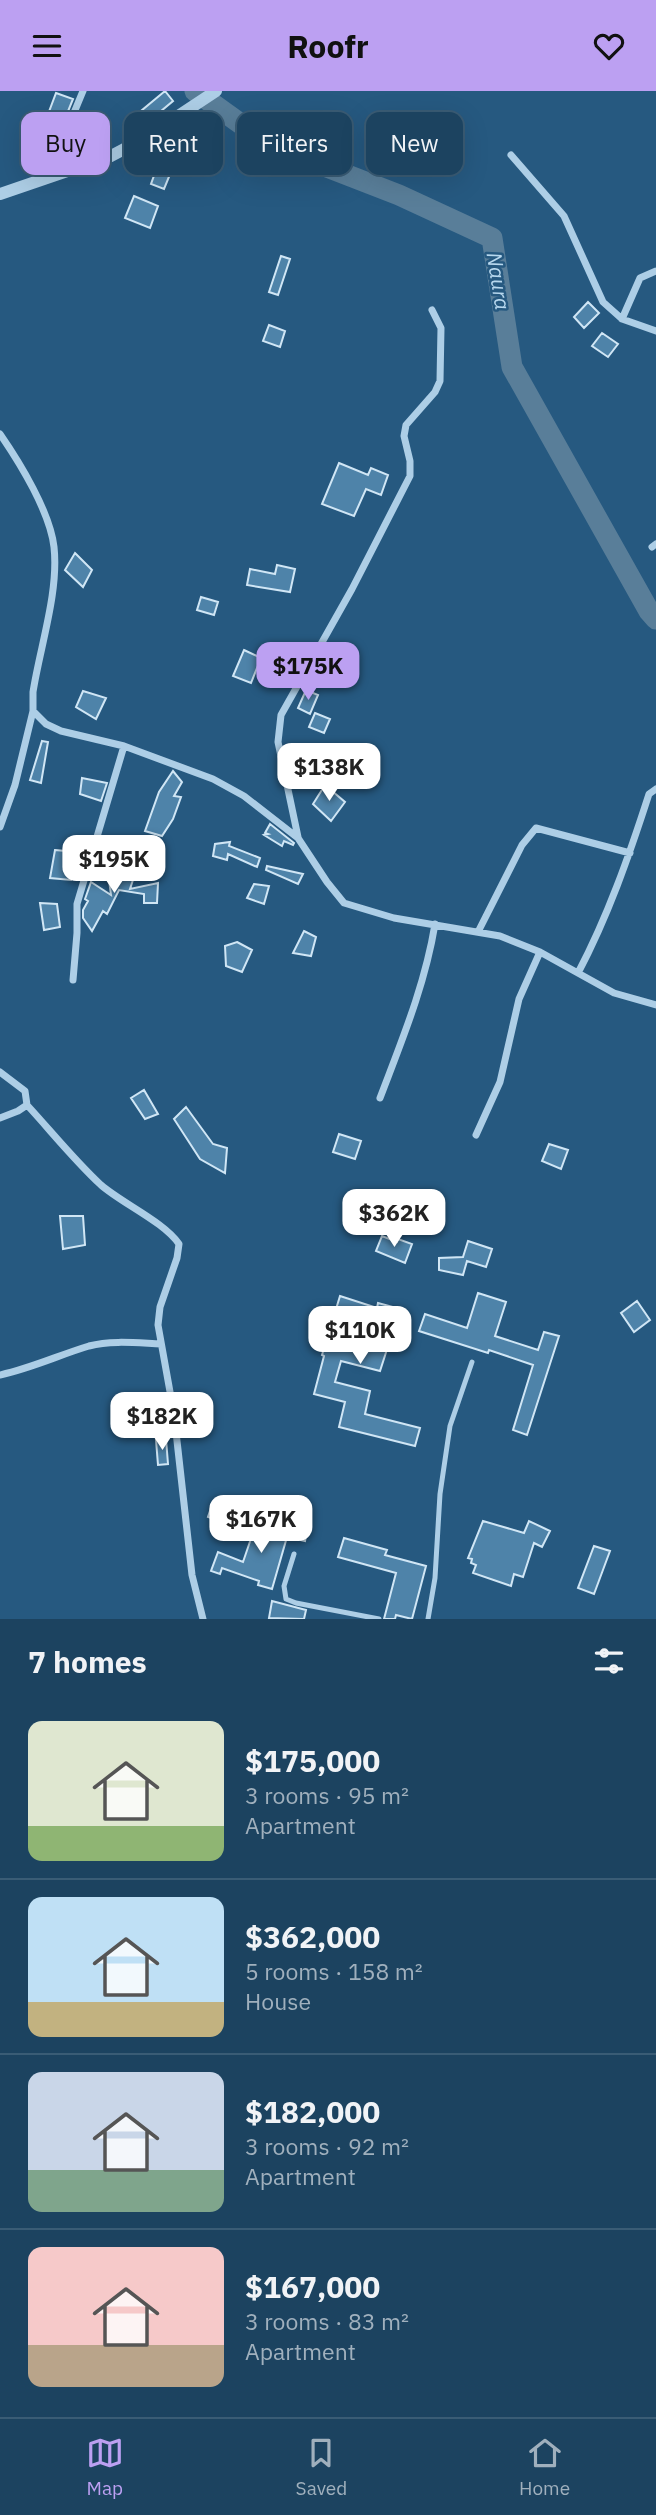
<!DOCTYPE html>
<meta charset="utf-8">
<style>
body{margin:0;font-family:"IBM Plex Sans",sans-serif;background:#294e69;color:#f1f3f6;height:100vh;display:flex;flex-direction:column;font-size:26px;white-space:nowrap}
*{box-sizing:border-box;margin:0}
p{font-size:23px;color:#a0b0bd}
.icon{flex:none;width:38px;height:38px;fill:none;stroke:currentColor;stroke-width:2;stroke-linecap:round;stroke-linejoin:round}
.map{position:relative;height:1528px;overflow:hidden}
.details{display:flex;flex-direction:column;background:#1c4360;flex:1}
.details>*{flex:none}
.hud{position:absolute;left:21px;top:21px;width:614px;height:63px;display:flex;gap:14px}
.price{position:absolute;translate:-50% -60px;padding:0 16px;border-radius:14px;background:#fff;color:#222;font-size:23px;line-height:46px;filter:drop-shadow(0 2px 4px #0008)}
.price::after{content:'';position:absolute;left:50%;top:42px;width:21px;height:16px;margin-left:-10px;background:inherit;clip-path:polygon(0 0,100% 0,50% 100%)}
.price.active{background:#bca0f2;color:#111}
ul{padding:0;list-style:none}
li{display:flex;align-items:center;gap:21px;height:175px;padding:0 28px}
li+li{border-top:2px solid #3a5c75}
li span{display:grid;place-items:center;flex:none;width:196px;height:140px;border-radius:14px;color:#555}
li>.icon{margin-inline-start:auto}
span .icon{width:84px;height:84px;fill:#fffc;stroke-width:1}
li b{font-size:30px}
h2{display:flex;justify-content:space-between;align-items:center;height:84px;padding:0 28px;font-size:30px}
.pill{padding:0 24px;border-radius:14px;background:#1c4360;box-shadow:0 7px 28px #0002,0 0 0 2px #3a5c75;font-size:24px;line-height:63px}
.pill.active{background:#bca0f2;color:#111}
header{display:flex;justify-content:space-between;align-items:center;height:91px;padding:0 28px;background:#bca0f2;color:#111;font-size:32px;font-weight:800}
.tabs{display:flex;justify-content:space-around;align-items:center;height:98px;border-top:2px solid #3a5c75;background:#1c4360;font-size:19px;color:#a0b0bd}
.tabs a{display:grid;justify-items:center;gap:4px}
.tabs .active{color:#bca0f2}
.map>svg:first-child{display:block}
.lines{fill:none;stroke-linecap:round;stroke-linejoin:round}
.river{stroke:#597e99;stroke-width:21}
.building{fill:#4e83a9;stroke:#d0e6f5;stroke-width:2}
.service{stroke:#adcee6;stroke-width:5}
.minor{stroke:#adcee6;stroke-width:7}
.tertiary{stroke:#adcee6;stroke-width:12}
.labels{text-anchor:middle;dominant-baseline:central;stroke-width:5;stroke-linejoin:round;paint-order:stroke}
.water-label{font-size:21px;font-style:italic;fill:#b8d8ee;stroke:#265980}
</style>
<header><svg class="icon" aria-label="menu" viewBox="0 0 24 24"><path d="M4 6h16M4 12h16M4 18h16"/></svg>Roofr<svg class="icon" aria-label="heart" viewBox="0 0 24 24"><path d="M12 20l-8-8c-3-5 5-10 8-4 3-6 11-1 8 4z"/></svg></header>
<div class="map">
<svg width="656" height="1528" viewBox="0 0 656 1528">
<rect width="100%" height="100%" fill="#265980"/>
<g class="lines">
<path class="river" d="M 195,0 L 270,54 L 399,104 L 492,147 L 512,276 L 649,520 L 656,528"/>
</g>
<path class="building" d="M 165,0 L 173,10 L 149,30 L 141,20 Z
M 56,2 L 73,8 L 58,45 L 47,41 L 52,28 L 47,26 Z
M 159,71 L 173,76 L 164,98 L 151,93 Z
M 134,105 L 158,115 L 150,137 L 125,127 Z
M 281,165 L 290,168 L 278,204 L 269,201 Z
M 588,211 L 599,222 L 584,237 L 574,226 Z
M 269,234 L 285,240 L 280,256 L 263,250 Z
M 602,242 L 618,253 L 608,266 L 592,255 Z
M 339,372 L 368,384 L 371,377 L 388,384 L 381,404 L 366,398 L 354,425 L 322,413 Z
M 75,462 L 92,479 L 83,496 L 65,479 Z
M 277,474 L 295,478 L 290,501 L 247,494 L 250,478 L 275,483 Z
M 201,506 L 218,511 L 214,524 L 197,519 Z
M 244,559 L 261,567 L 251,592 L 233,585 Z
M 306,599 L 318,604 L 310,623 L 298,617 Z
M 83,600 L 106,607 L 96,628 L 76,616 Z
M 315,622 L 330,628 L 324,642 L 309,636 Z
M 42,650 L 48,651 L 41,692 L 30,689 Z
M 173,680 L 182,691 L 174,705 L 181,706 L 173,728 L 162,745 L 145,740 L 159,701 Z
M 82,687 L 107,692 L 101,710 L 80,703 Z
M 325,694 L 345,711 L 331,730 L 313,713 Z
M 270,733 L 294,752 L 293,754 L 284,750 L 282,755 L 264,744 L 268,743 L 265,742 Z
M 230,751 L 229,755 L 260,767 L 257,776 L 228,763 L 227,769 L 213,765 L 215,753 Z
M 55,759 L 76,761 L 71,789 L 50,787 Z
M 267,775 L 303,783 L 298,793 L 266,779 Z
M 136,780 L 130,798 L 158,792 L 157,812 L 144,812 L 144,803 L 119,799 L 107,823 L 103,820 L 92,840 L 83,827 L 83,819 L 88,810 L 85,808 L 91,791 L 111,804 L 108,781 Z
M 254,793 L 269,795 L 264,813 L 247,807 Z
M 40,812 L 57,813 L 60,836 L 44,839 Z
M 304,840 L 316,846 L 311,865 L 293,862 Z
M 237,851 L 252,859 L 242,881 L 226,875 L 225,855 Z
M 144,999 L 158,1023 L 145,1028 L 131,1007 Z
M 186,1016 L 213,1053 L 227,1057 L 225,1082 L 200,1068 L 174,1028 Z
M 339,1043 L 361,1050 L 355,1068 L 333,1061 Z
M 549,1053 L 568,1059 L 561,1078 L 542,1070 Z
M 60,1125 L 83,1125 L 85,1154 L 63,1158 Z
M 382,1145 L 397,1151 L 398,1148 L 412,1153 L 405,1172 L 376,1160 Z
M 468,1150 L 492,1158 L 486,1176 L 467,1170 L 463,1184 L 439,1179 L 439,1167 L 463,1166 Z
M 478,1202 L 506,1211 L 495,1245 L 538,1259 L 544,1241 L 559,1245 L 527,1344 L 513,1339 L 533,1274 L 489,1259 L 488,1262 L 419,1240 L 425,1223 L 467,1237 Z
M 340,1205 L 377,1217 L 378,1212 L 400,1218 L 380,1280 L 341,1270 L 335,1291 L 370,1300 L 365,1323 L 420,1337 L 415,1355 L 339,1336 L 345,1311 L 314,1303 L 324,1265 L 322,1264 Z
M 637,1210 L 650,1229 L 634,1241 L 621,1222 Z
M 166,1348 L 168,1373 L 158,1374 L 156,1349 Z
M 212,1414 L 236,1423 L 232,1435 L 208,1426 Z
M 483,1430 L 524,1442 L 529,1430 L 550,1440 L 542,1456 L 534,1452 L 523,1486 L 514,1483 L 511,1495 L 473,1482 L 476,1474 L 471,1472 L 472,1468 L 468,1467 Z
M 256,1433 L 284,1439 L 285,1435 L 307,1440 L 305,1450 L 287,1446 L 272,1498 L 258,1494 L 259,1490 L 222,1477 L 220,1483 L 211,1480 L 218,1461 L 243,1471 Z
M 344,1447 L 387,1459 L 385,1464 L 426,1475 L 412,1528 L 396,1524 L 395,1528 L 384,1528 L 396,1482 L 338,1466 Z
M 594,1455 L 610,1460 L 594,1503 L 578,1497 Z
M 272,1510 L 306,1519 L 304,1528 L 269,1527 Z"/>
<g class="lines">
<path class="service" d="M 294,1463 L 284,1495 L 286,1508 L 296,1512 L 379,1528
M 428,1528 L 435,1487 L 440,1403 L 450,1335 L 472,1271"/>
<path class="minor" d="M 511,64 L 564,125 L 603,211 L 622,228 L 656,240
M 47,87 L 83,0
M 622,228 L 640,187 L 656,180
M 0,343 C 20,372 50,421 54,456 C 59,501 40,556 33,601 L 33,620 L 46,633 L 61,640 L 124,655 L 213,688 L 244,705 L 298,747 L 327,791 L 344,812 L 394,827 L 500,845 L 540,861 L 614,902 L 656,914
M 652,456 L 656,453
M 0,736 L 15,694 L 33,620
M 298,746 L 278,651 L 281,624 L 352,498 L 410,385 L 410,370 L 404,345 L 406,334 L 435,301 L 440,290 L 441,237 L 432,219
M 478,841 L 522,754 L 536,737 L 630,762
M 578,882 C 608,825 629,765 649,703 L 656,698
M 73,889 L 77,842 L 77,813 L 124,655
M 0,981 L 25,1000 L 27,1014 C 51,1040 75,1070 101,1094 C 123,1113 164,1131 179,1153 L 177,1167 L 160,1216 L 158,1234 L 174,1323 L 192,1484 L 203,1528
M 380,1007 C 402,949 425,894 435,833
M 0,1027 L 18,1020 L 27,1014
M 476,1044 L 500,991 L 519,908 L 540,861
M 0,1284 C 32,1277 59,1264 89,1255 C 112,1249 137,1252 161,1253"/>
<path class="tertiary" d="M 0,103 L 111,65 L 145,47 L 216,0"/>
</g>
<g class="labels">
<g class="water-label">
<text transform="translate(499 190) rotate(81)">Naura</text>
</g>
</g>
</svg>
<b class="price active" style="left:308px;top:611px">$175K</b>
<b class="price" style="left:329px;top:712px">$138K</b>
<b class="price" style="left:114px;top:804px">$195K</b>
<b class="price" style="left:394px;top:1158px">$362K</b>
<b class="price" style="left:360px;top:1275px">$110K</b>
<b class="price" style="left:162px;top:1361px">$182K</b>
<b class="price" style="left:261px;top:1464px">$167K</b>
<div class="hud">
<a class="pill active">Buy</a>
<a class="pill">Rent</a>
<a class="pill">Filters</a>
<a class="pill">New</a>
</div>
</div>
<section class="details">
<h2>7 homes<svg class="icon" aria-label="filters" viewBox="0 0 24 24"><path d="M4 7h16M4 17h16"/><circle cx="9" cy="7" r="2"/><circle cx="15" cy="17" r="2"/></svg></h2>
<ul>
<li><span style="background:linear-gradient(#dfe7d0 75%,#8fb573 0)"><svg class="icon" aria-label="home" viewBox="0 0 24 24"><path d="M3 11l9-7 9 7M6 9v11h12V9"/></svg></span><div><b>$175,000</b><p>3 rooms · 95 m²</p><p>Apartment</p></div></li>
<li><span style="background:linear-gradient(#bfe0f5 75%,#c2b280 0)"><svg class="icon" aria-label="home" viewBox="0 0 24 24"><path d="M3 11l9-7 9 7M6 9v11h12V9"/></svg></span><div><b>$362,000</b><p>5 rooms · 158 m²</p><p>House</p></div></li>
<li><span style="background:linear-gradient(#c9d6e8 70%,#7fa58c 0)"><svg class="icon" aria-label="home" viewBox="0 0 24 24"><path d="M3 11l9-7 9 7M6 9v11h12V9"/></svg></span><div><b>$182,000</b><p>3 rooms · 92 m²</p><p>Apartment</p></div></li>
<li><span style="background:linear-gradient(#f6c9c9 70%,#b9a48a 0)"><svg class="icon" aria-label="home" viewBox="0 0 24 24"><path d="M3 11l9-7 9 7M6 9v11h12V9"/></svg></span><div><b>$167,000</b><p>3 rooms · 83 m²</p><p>Apartment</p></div></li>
</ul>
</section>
<nav class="tabs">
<a class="active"><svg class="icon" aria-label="map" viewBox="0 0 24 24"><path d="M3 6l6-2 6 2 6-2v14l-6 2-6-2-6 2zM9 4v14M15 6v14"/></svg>Map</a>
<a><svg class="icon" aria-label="saved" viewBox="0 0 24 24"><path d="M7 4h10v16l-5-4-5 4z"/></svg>Saved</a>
<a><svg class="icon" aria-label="home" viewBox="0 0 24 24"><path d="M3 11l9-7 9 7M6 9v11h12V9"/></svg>Home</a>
</nav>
